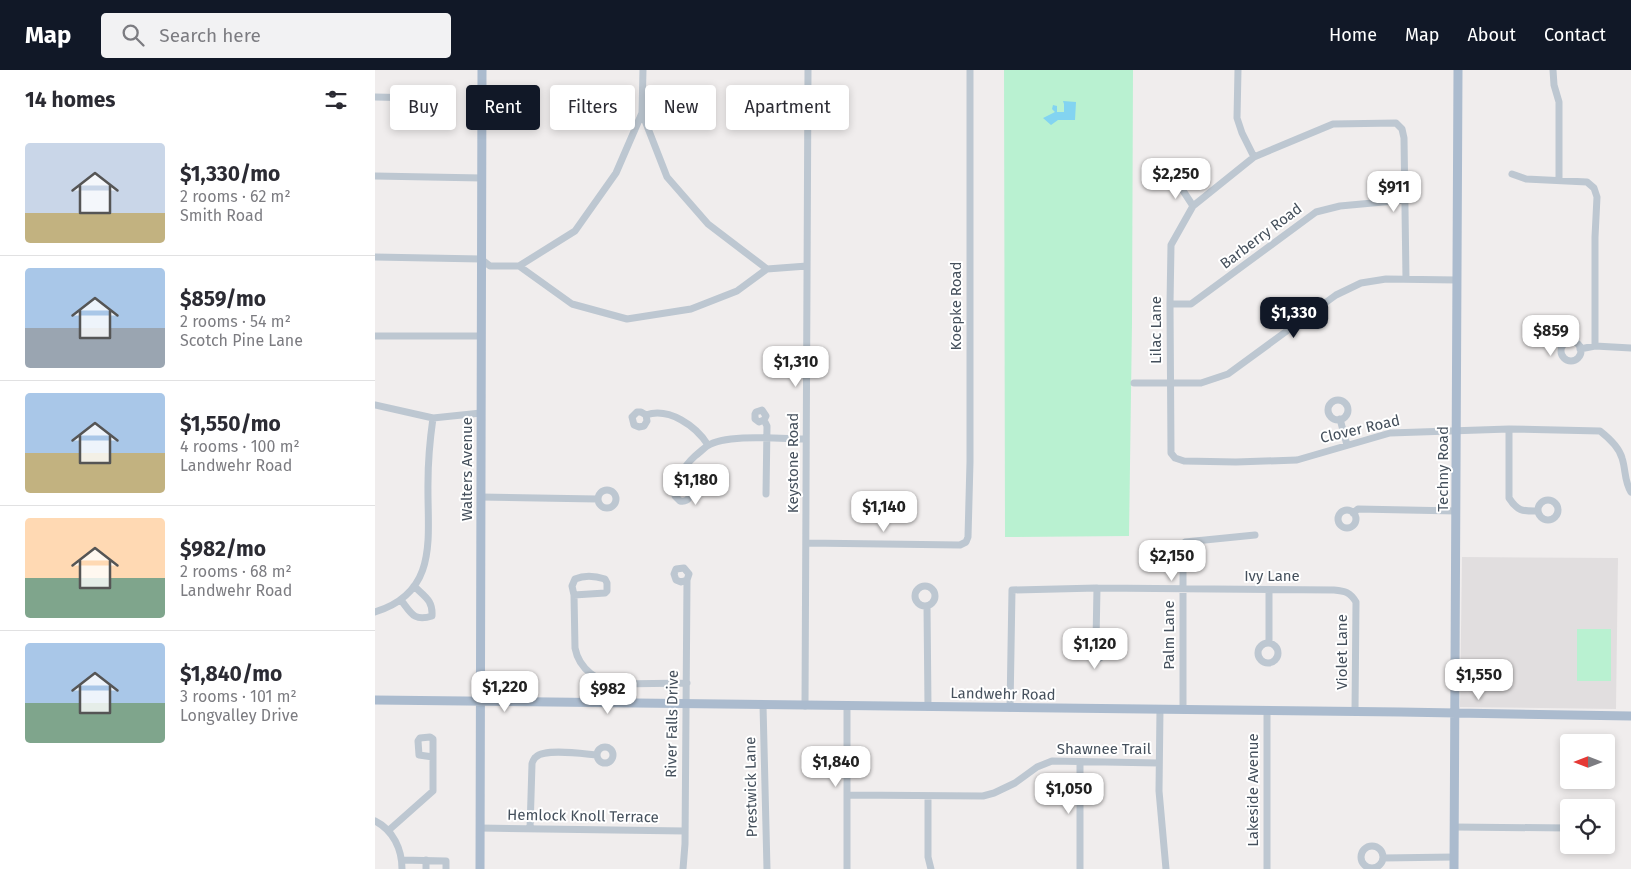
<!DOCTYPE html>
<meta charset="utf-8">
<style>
body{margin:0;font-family:"Fira Sans",sans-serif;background:#f2f2f3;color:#2b2b33;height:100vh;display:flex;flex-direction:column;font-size:19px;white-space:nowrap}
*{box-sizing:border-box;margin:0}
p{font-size:16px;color:#7c7c81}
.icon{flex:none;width:28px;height:28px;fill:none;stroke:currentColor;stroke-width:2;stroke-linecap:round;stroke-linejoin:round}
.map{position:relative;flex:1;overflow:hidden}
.drawer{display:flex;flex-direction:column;background:#fff;width:375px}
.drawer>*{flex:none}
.banner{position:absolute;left:15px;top:15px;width:475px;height:45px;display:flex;gap:10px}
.needle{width:32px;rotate:270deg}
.buttons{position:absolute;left:1185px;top:664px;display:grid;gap:10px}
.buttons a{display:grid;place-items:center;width:55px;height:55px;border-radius:5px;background:#fff;box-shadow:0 2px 8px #0003;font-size:25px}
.price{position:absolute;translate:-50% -42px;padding:0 11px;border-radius:10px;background:#fff;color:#222;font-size:16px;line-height:32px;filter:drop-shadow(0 1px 2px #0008)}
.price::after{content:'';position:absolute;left:50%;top:30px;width:15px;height:11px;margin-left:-8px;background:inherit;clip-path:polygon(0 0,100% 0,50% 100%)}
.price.selected{background:#111827;color:#fff}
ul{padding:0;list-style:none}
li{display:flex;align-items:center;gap:15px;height:125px;padding:0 25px}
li+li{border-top:1px solid #e1e1e2}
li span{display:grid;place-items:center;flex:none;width:140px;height:100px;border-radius:5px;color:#555}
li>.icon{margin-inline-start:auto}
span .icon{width:60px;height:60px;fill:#fffc;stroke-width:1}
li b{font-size:21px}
h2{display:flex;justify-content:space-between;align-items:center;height:60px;padding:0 25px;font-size:21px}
.pill{padding:0 18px;border-radius:5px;background:#fff;box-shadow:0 2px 8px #0003;font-size:18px;line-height:45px}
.pill.selected{background:#111827;color:#fff}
header{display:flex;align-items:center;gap:30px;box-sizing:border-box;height:70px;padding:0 25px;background:#111827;color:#fff}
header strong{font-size:24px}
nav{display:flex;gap:28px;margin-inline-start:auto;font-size:18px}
.search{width:350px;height:45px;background:#f2f2f3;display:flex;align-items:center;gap:12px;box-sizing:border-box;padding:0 18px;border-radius:5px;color:#7c7c81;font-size:19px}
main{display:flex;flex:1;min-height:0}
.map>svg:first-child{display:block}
.education{fill:#e1dedf}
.green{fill:#b9f1d1}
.water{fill:#83d4f1}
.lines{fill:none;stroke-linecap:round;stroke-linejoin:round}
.minor{stroke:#bdc7d1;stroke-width:7}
.major{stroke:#abbbce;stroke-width:9}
.labels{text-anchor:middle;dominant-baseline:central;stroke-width:4;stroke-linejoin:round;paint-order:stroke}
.street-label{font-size:15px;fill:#45505c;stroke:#fff}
</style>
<header>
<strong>Map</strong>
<div class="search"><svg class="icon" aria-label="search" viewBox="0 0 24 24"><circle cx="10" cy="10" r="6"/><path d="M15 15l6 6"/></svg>Search here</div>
<nav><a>Home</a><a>Map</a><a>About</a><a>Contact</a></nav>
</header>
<main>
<section class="drawer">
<h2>14 homes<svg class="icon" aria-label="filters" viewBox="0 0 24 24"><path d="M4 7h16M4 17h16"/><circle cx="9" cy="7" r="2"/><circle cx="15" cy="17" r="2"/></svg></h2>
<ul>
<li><span style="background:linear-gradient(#c9d6e8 70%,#c2b280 0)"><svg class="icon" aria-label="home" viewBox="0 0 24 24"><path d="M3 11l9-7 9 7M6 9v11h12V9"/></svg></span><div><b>$1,330/mo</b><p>2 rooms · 62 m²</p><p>Smith Road</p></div></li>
<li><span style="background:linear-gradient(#a9c7e8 60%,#9aa5b1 0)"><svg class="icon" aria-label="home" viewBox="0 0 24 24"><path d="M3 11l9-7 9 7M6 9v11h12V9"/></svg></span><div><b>$859/mo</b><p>2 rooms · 54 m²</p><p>Scotch Pine Lane</p></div></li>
<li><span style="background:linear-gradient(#a9c7e8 60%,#c2b280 0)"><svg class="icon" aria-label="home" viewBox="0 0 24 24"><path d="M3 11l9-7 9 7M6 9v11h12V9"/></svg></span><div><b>$1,550/mo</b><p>4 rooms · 100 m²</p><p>Landwehr Road</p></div></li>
<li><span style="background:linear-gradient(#ffd9b3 60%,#7fa58c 0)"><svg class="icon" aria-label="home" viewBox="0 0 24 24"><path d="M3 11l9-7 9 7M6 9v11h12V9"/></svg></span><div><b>$982/mo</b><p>2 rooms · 68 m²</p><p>Landwehr Road</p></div></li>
<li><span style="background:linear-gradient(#a9c7e8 60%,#7fa58c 0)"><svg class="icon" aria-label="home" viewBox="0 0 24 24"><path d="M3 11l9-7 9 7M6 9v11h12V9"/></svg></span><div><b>$1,840/mo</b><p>3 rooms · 101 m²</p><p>Longvalley Drive</p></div></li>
</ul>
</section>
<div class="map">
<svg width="1256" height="799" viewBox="0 0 1256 799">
<rect width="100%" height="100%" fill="#f0eded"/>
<path class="education" d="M 1087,487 L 1243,488 L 1241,639 L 1085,637 Z"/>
<path class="green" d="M 629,0 L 758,0 L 757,253 L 754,466 L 630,467 Z
M 1202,559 L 1236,559 L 1236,611 L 1202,611 Z"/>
<path class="water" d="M 688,31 L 701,32 L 700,50 L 683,50 L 676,55 L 668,48 L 680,42 L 677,39 L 678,35 L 682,36 L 682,42 L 689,42 L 689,34 Z"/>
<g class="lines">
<path class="minor" d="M 863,0 L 862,48 L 867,63 L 879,87
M 1178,0 L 1179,15 L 1184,32 L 1184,110
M43 28a9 9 0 1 1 18 0a9 9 0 1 1-18 0Z
M 0,27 L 43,28
M 267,43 L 292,107 L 333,154 L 392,199
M 1137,104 L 1151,109 L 1212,112 L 1219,118 L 1222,127 L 1220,167 L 1220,276
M 0,106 L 107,108
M 803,113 L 818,136
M 0,187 L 106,189 L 115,196 L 144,196 L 197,234 L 252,249 L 316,239 L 362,221 L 392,199 L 432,196
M 144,196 L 200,161 L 241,103 L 267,43 L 268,0
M 1031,209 L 1029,68 L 1027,59 L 1021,53 L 958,54 L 879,87 L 818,136 L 796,175 L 795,234 L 796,383 L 800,388 L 809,391 L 861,392 L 922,390 L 1015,363 L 1134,359 L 1225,361 C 1234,368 1244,377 1247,388 C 1251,400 1249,411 1256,422
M 795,234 L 816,234 L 941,142 L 965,136 L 1030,130
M 0,266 L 106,266
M1186 281a10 10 0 1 1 20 0a10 10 0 1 1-20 0Z
M 1205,279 L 1220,276 L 1256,278
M 759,313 L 826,313 L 853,304 L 961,225 L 986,213 L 1011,209 L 1082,210
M953 340a10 10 0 1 1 20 0a10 10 0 1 1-20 0Z
M 0,335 L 58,348 L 106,343
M 271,345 L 272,351 L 269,356 L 264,357 L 259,355 L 257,347 L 262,342 L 266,342 L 271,345 C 294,337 321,356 333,375
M 965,349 L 972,375
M 389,350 L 384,352 L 380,349 L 380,344 L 381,342 L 387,340 L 391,346 L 389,350 L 392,356 L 391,424
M 1134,359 L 1134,428 C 1143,442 1148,441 1163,441
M223 429a9 9 0 1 1 18 0a9 9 0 1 1-18 0Z
M 302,420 L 308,417 L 312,419 L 315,425 C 314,430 310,432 305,431 L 300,426 C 301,410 308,397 320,386 C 324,383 328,379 332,376 C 352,363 407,369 431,369
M 106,427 L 222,429
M1163 440a10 10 0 1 1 20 0a10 10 0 1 1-20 0Z
M963 449a9 9 0 1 1 18 0a9 9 0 1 1-18 0Z
M 978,443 L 983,439 L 1081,441
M 431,473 L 585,475 L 591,472 L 593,467 L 595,392 L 595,0
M540 526a10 10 0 1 1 20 0a10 10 0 1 1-20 0Z
M 199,525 L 230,523 L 232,521 L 232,513 L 230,509 C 221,506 209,505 200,509 L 197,516 L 199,525 L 200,578 C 204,599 223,613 244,614 L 312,613
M 26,530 C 36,543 39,552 57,546 C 58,530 50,527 39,516
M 552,536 L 553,637
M 0,542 C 65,522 52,466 53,413 C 53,391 55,369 58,348
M712 580a9 9 0 1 1 18 0a9 9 0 1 1-18 0Z
M 721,571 L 722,518
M 894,573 L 894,520
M883 583a10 10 0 1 1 20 0a10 10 0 1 1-20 0Z
M 388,635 L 392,799
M 430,636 L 433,0
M 635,638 L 637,520 L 722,518 L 959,520 C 970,521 975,522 981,532 L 980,641
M 785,639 L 784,721 L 791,799
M 808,640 L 808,477 L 810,472 L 880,465
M222 685a8 8 0 1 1 16 0a8 8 0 1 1-16 0Z
M 472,725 L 608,726 L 619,723 L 640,713 L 662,697 L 677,691 L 784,693
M 553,726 L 553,787 L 556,799
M 0,751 C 18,760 27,779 27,799
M 1079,757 L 1194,758
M 105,758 L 310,761
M 155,759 L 157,694 C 157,693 159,688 161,687 C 170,678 209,684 222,685
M 14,760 L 58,721 L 58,669 L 55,667 L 45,668 L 43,671 L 44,685 L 58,687
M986 787a11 11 0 1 1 22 0a11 11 0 1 1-22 0Z
M 1008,788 L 1079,787
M 27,790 L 71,791 L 71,799
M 51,790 L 51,799
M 308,799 L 310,774 L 312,510 L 314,504 L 309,498 L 301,499 L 299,504 L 301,510 L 306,512 L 312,510
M 472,799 L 472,637
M 705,799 L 705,692
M 892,799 L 892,640"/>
<path class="major" d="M 0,630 L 1025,642 L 1256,646
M 105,799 L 107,0
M 1079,799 L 1083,0"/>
</g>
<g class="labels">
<g class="street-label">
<text transform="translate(886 166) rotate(-37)">Barberry Road</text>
<text transform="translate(581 236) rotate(-90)">Koepke Road</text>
<text transform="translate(781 260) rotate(-90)">Lilac Lane</text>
<text transform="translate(985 359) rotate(-13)">Clover Road</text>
<text transform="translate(418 393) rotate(-90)">Keystone Road</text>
<text transform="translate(92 399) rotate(-90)">Walters Avenue</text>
<text transform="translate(1068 399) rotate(-90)">Techny Road</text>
<text x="897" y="506">Ivy Lane</text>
<text transform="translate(794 565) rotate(-90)">Palm Lane</text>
<text transform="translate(967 582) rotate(-90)">Violet Lane</text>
<text transform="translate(628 624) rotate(1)">Landwehr Road</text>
<text transform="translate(297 654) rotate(-89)">River Falls Drive</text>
<text x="729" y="679">Shawnee Trail</text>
<text transform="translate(376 717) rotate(-91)">Prestwick Lane</text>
<text transform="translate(878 720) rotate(-90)">Lakeside Avenue</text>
<text transform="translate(208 746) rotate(1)">Hemlock Knoll Terrace</text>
</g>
</g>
</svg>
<div class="buttons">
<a><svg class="needle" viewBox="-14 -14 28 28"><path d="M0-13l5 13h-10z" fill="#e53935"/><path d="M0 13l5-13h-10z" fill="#7c7c81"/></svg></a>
<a><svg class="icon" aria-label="locate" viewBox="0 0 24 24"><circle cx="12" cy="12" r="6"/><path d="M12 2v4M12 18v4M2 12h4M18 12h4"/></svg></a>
</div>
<b class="price" style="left:801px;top:130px">$2,250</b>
<b class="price" style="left:1019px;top:143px">$911</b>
<b class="price selected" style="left:919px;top:269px">$1,330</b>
<b class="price" style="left:1176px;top:287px">$859</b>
<b class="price" style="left:421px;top:318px">$1,310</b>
<b class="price" style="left:321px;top:436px">$1,180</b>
<b class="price" style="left:509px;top:463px">$1,140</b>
<b class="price" style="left:797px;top:512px">$2,150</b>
<b class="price" style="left:720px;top:600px">$1,120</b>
<b class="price" style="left:1104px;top:631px">$1,550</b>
<b class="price" style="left:130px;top:643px">$1,220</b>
<b class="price" style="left:233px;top:645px">$982</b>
<b class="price" style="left:461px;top:718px">$1,840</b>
<b class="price" style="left:694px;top:745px">$1,050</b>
<div class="banner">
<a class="pill">Buy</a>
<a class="pill selected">Rent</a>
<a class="pill">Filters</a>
<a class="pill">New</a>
<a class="pill">Apartment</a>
</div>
</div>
</main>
